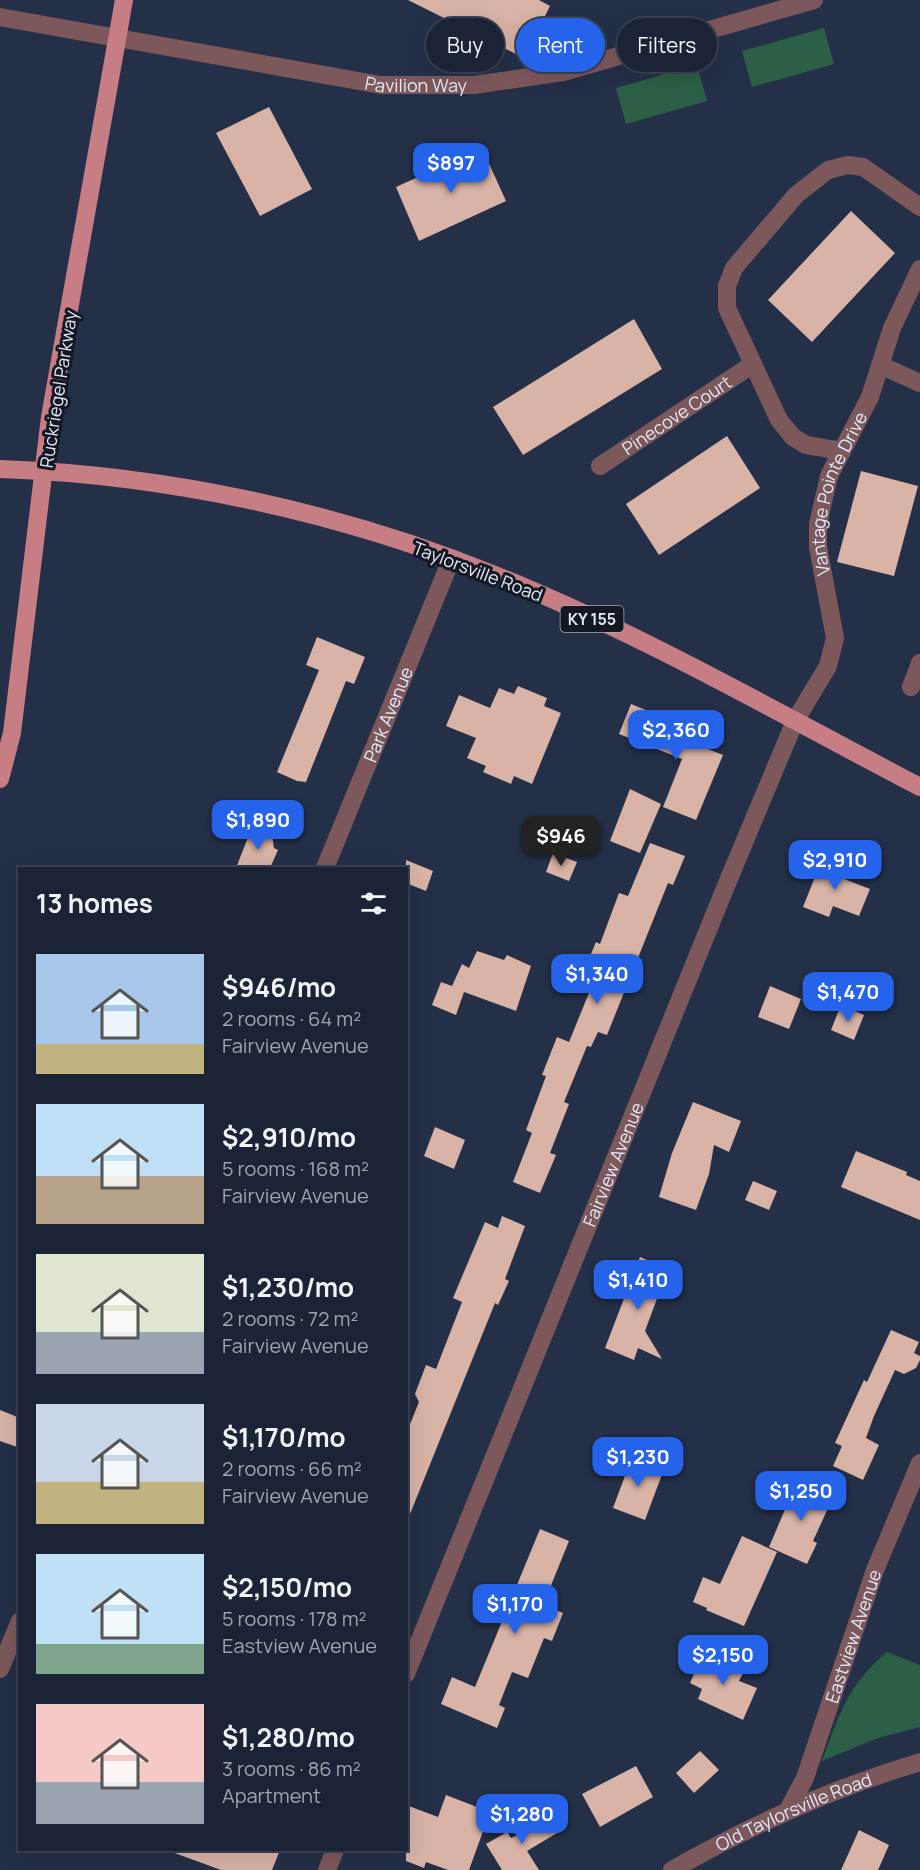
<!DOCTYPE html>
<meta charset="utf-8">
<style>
body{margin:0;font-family:Manrope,sans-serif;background:#242c3e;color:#f1f3f6;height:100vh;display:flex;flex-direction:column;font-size:22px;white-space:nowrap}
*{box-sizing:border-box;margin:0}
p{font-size:20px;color:#a0a4ad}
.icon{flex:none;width:33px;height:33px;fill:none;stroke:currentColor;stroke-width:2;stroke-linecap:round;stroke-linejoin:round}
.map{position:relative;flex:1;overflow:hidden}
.sheet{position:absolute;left:18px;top:867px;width:390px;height:984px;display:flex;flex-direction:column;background:#1b2436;border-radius:0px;box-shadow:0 6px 24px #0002,0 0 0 2px #394151}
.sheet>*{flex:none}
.guide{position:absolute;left:426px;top:18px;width:404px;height:54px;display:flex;gap:12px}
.price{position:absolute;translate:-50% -51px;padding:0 14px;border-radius:12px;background:#2563eb;color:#fff;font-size:20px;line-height:39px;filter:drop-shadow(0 2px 3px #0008)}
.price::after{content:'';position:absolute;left:50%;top:36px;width:18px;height:14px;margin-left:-9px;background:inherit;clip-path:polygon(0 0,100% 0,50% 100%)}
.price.selected{background:#222;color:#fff}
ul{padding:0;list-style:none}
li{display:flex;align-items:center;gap:18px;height:150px;padding:0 18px}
li span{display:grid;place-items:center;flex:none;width:168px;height:120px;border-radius:0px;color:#555}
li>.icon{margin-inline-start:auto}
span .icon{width:72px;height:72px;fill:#fffc;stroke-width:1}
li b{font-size:26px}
h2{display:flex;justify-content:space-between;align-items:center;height:72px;padding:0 18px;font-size:26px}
.chip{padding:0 21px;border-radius:27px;background:#1b2436;box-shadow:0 6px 24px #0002,0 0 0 2px #394151;font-size:21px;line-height:54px}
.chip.selected{background:#2563eb;color:#fff}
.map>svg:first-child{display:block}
.green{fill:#2b6046}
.building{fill:#d8b3a6}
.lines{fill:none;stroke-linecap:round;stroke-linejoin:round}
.minor{stroke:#7c585b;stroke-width:18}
.major{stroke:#c67e84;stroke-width:18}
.labels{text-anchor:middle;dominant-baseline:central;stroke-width:6;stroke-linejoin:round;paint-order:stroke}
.shield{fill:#131823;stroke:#a4abba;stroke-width:1.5}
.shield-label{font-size:16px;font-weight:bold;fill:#e2eafa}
.street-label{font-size:18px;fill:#e2eafa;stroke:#131823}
</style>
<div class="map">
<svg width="920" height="1870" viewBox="0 0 920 1870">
<rect width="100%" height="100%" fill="#243048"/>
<path class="green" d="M 824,28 L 834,64 L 752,87 L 742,51 Z
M 697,65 L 707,101 L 626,124 L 616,88 Z
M 887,1652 L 920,1665 L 920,1727 L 878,1738 L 822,1761 C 840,1713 847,1686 887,1652 Z"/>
<path class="building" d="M 408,0 L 539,0 L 550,6 L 524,58 Z
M 269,107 L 312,189 L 260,216 L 216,133 Z
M 482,148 L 506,201 L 419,241 L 396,187 Z
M 851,211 L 895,253 L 812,342 L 768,300 Z
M 634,319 L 662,369 L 523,455 L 493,407 Z
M 727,436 L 760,488 L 659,555 L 626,504 Z
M 861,471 L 918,486 L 894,576 L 837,562 Z
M 317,637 L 365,657 L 354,684 L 346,681 L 306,782 L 297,781 L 277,772 L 319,670 L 306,665 Z
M 518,686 L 547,698 L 544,706 L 561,713 L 532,784 L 514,776 L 511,784 L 483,772 L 486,766 L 467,758 L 476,738 L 446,726 L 459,695 L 490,708 L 499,688 L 514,694 Z
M 631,704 L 665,718 L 660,730 L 723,755 L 696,820 L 663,807 L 682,759 L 619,734 Z
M 630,789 L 661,804 L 640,853 L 610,841 Z
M 252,827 L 272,835 L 274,848 L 278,850 L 270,868 L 236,868 Z
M 650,843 L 685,856 L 673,885 L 668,883 L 607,1035 L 598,1032 L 591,1047 L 587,1046 L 564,1102 L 569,1104 L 550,1153 L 556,1155 L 540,1193 L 513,1182 L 532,1133 L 526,1130 L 546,1076 L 542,1075 L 557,1037 L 569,1042 L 593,983 L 581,978 L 596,942 L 600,944 L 619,893 L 628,896 Z
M 553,853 L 577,862 L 569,881 L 546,872 Z
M 823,857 L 848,867 L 844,879 L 870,889 L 859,916 L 833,906 L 829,917 L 803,907 Z
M 406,860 L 433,871 L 426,891 L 406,883 Z
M 477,951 L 504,960 L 507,955 L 531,966 L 516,1011 L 464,992 L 456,1015 L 432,1005 L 441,982 L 452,986 L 462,964 L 469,968 Z
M 770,986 L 801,999 L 789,1029 L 758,1017 Z
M 841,1005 L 864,1015 L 854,1040 L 831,1030 Z
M 693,1102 L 741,1121 L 729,1152 L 714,1145 L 709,1174 L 696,1210 L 659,1197 L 672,1153 Z
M 435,1127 L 465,1140 L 454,1169 L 424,1156 Z
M 856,1151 L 907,1172 L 906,1175 L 920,1181 L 920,1220 L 841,1187 Z
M 753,1181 L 777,1191 L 769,1210 L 745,1200 Z
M 502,1216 L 525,1226 L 505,1279 L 509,1281 L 498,1305 L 495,1303 L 406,1524 L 406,1434 L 419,1402 L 415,1394 L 426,1365 L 436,1369 L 462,1302 L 453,1298 L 485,1222 L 498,1228 Z
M 640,1257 L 668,1269 L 645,1331 L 662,1359 L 638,1348 L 634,1360 L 605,1348 Z
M 891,1330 L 919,1342 L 914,1353 L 920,1356 L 920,1360 L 916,1368 L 904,1374 L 895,1370 L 874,1416 L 866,1438 L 879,1445 L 863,1480 L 833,1466 L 842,1446 L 835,1443 L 864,1380 L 867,1382 Z
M 0,1410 L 20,1418 L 20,1448 L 0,1441 Z
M 632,1457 L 664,1469 L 645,1520 L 613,1508 Z
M 798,1479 L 834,1495 L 813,1541 L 817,1543 L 807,1564 L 769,1547 Z
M 540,1529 L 569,1541 L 543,1605 L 563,1613 L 552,1641 L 544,1638 L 528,1678 L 512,1672 L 499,1705 L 505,1708 L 497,1728 L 441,1704 L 452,1677 L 475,1687 Z
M 742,1536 L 777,1552 L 744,1626 L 706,1610 L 707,1608 L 693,1602 L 703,1577 L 720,1584 Z
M 704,1651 L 745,1669 L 739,1681 L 757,1688 L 743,1720 L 698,1699 L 702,1689 L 690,1683 Z
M 700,1751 L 719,1770 L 694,1793 L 676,1773 Z
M 636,1766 L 653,1797 L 600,1827 L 582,1794 Z
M 446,1795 L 490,1812 L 469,1870 L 448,1870 L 426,1862 L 424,1868 L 406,1861 L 406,1805 L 438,1817 Z
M 553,1814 L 562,1830 L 527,1851 L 539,1870 L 502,1870 L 486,1844 L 507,1832 L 511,1838 L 518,1835 Z
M 859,1830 L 889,1845 L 878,1870 L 841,1870 Z
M 172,1850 L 280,1850 L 272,1870 L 221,1870 L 172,1852 Z"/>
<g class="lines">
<g class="minor">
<path id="s1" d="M 0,17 L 381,85 L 474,85 L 563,72 L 814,0"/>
<path d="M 880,365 L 920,383"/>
<path d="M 842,451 L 806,445 L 793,437 L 779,420 L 727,308 L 727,286 L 734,268 L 796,195 L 828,170 L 848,165 L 863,167 L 920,207"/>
<path id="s2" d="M 600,466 L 753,364"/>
<path d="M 911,687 L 920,663"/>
<path id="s3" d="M 325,868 L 451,560"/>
<path d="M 0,1669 L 20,1621"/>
<path id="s4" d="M 406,1674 L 728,881 L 795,721 L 828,666 L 835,638 L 818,547 L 818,524 L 829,476 L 870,397 L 892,328 L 920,269"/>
<path id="s5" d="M 788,1810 L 805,1778 L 875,1570 L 920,1463"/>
<path d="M 327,1870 L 335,1850"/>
<path id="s6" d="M 672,1870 C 751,1825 833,1788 920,1762"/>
</g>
<path class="major" d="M 0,469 C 169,475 339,512 495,575 C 642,634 780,714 920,787
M 0,779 L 12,733 L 50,417 L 124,0"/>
</g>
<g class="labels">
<rect class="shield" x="560.5" y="606" width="63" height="26" rx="4.5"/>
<g class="shield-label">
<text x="592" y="619">KY 155</text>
</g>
<g class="street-label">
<text stroke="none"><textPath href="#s1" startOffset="422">Pavilion Way</textPath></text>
<text transform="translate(58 389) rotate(-81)">Ruckriegel Parkway</text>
<text stroke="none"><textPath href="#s2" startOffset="92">Pinecove Court</textPath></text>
<text stroke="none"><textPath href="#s4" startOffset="1272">Vantage Pointe Drive</textPath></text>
<text transform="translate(478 571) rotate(21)">Taylorsville Road</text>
<text stroke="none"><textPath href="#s3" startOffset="166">Park Avenue</textPath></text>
<text stroke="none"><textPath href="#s4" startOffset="550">Fairview Avenue</textPath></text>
<text stroke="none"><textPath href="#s5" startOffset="186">Eastview Avenue</textPath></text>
<text stroke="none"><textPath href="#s6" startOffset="135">Old Taylorsville Road</textPath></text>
</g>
</g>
</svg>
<b class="price" style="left:451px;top:194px">$897</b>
<b class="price" style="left:676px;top:761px">$2,360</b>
<b class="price" style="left:258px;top:851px">$1,890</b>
<b class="price selected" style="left:561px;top:867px">$946</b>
<b class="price" style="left:835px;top:891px">$2,910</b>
<b class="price" style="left:597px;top:1005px">$1,340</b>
<b class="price" style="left:848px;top:1023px">$1,470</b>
<b class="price" style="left:638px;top:1311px">$1,410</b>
<b class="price" style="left:638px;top:1488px">$1,230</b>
<b class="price" style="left:801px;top:1522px">$1,250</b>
<b class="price" style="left:515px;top:1635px">$1,170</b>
<b class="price" style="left:723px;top:1686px">$2,150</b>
<b class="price" style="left:522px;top:1845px">$1,280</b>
<div class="guide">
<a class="chip">Buy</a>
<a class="chip selected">Rent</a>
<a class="chip">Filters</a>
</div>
<section class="sheet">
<h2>13 homes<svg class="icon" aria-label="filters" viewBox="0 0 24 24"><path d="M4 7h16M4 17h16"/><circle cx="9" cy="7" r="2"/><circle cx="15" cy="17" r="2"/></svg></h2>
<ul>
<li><span style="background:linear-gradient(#a9c7e8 75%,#c2b280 0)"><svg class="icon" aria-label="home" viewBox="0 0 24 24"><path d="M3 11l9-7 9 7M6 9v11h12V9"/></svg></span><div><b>$946/mo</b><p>2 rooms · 64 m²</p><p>Fairview Avenue</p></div></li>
<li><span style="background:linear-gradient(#bfe0f5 60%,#b9a48a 0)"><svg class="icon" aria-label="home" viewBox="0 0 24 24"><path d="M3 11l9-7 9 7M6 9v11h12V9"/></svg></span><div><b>$2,910/mo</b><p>5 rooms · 168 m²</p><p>Fairview Avenue</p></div></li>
<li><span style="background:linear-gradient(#dfe7d0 65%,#9aa5b1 0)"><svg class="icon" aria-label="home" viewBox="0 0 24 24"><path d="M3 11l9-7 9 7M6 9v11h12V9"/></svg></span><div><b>$1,230/mo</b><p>2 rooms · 72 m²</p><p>Fairview Avenue</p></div></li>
<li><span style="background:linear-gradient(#c9d6e8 65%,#c2b280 0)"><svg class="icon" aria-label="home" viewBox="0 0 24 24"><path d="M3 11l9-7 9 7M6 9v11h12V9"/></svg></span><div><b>$1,170/mo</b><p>2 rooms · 66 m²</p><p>Fairview Avenue</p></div></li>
<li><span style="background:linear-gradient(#bfe0f5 75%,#7fa58c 0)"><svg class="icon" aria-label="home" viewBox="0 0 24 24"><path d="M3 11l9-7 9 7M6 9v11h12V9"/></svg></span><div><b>$2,150/mo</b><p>5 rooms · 178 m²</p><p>Eastview Avenue</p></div></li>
<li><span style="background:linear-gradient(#f6c9c9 65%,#9aa5b1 0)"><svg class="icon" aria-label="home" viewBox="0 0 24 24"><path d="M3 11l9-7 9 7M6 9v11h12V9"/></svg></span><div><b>$1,280/mo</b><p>3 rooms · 86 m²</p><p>Apartment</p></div></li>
</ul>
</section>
</div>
